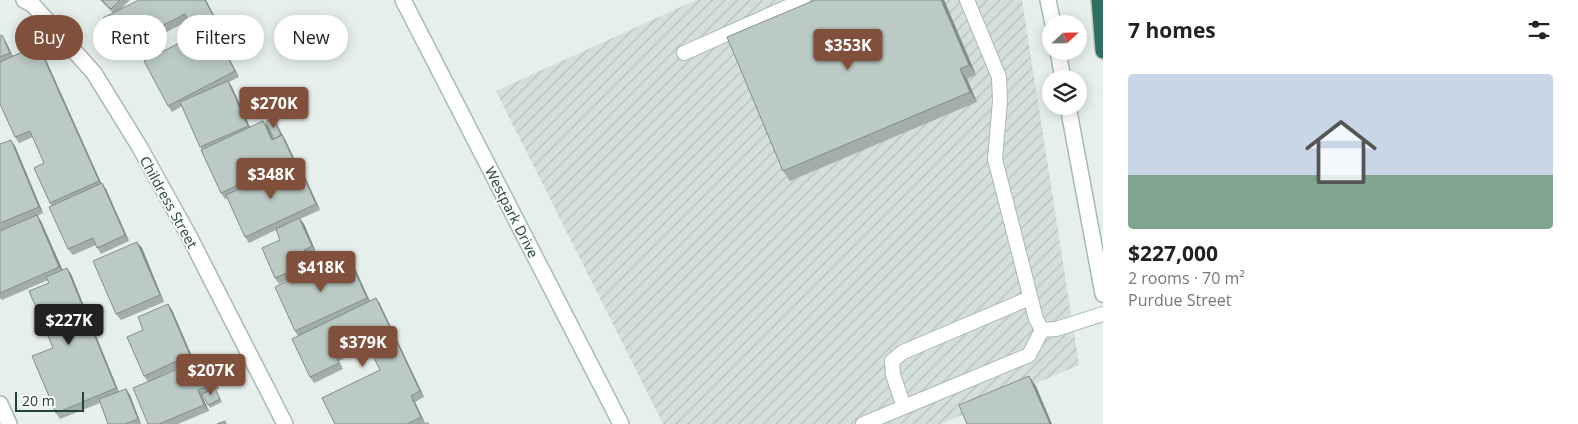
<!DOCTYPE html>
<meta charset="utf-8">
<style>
body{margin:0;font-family:"Open Sans",sans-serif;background:#f2f2f2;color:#222;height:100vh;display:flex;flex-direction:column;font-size:19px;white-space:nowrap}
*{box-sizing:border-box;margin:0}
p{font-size:16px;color:#767676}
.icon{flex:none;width:28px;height:28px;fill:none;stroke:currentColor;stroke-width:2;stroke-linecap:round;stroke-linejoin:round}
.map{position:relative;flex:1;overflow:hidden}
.details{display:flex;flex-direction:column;background:#fff;width:475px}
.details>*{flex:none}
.hud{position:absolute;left:15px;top:15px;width:475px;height:45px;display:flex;gap:10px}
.needle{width:32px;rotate:68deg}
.fabs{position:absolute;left:1042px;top:15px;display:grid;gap:10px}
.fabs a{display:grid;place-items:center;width:45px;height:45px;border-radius:50%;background:#fff;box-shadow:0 2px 12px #0003;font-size:25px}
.scale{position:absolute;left:15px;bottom:12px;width:69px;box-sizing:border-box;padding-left:5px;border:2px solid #24423b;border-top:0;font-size:14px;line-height:18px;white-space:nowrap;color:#24423b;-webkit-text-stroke:4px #f7fbf9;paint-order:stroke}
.price{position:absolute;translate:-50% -42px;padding:0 11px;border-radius:5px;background:#80503d;color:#fff;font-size:16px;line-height:32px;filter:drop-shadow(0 1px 2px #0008)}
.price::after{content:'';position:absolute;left:50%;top:30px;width:15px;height:11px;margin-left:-8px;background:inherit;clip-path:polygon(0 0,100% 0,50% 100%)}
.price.on{background:#222;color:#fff}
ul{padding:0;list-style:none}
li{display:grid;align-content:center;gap:10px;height:265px;padding:0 25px}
li span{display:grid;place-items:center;height:155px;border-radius:5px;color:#555}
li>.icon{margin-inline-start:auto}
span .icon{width:90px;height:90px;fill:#fffc;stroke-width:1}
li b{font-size:21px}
h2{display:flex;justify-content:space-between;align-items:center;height:60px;padding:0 25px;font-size:21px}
.pill{padding:0 18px;border-radius:22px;background:#fff;box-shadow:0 2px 12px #0003;font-size:18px;line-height:45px}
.pill.on{background:#80503d;color:#fff}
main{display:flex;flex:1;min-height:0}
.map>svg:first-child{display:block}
.industrial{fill:url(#industrial-furrows)}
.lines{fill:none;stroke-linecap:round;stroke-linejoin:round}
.service-casing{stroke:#a8b8b3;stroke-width:16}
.minor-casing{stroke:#a8b8b3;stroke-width:18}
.secondary-casing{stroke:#a4bbb3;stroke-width:18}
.motorway-casing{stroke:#c2cac8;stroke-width:18}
.service{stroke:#fff;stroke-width:14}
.minor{stroke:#fff;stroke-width:15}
.secondary{stroke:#fff;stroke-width:15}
.motorway{stroke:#2f6f63;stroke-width:15}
.wall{fill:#a1aea9}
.shaded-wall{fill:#838d89}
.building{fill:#bbcac4;stroke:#838d89}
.labels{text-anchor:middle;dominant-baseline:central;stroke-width:4;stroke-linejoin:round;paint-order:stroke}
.street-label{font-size:14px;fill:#24423b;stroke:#f7fbf9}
</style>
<main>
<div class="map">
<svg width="1103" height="424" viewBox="0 0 1103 424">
<defs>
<pattern id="industrial-furrows" width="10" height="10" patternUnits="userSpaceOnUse" patternTransform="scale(1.25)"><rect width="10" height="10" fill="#d4dfda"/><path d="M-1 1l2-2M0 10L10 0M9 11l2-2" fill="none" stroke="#b6c1bc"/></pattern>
</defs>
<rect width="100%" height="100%" fill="#e6efeb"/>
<path class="industrial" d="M 696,0 L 1022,0 L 1079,365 L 941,424 L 663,424 L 496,91 Z"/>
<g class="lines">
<g class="service-casing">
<path id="service" d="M 967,0 L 999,77 L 1000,101 L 995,159 L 1036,319 L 1042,330 L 1056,329 L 1103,314
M 684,53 L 803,0
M 1030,298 L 903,352 L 892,361 L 893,375 L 904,407 L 1029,355 L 1042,330
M 863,424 L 904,407"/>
</g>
<g class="minor-casing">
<path id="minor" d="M 24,0 L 33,5 L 94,73 L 139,146 L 189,236 L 285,424
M 0,404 L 9,424"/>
</g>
<g class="secondary-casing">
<path id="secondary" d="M 403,0 L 621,424
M 1048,0 L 1053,24
M 1058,51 L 1063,79
M 1068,106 L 1103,294"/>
</g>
<g class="motorway-casing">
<path id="motorway" d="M 1099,0 L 1103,51"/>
</g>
<use href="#service" class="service"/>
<use href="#minor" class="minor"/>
<use href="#secondary" class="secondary"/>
<use href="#motorway" class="motorway"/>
</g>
<path class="wall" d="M 100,0 L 130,0 L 121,9 L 206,0 L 220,27 L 214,30 L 239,77 L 229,82 L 232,87 L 250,127 L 263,121 L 268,127 L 273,139 L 274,139 L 276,122 L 296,162 L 297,162 L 301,168 L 320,210 L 300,219 L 304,224 L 316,252 L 308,256 L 313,269 L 279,284 L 275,278 L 280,240 L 276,230 L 249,243 L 245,237 L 227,198 L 225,199 L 221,193 L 182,106 L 172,112 L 168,106 L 195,35 L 188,21 L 123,54 L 119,48 L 113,13 Z
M 815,0 L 944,0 L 976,75 L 967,79 L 977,102 L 790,181 L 783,171 Z
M 0,36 L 6,42 L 13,56 L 38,45 L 42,51 L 101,183 L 106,189 L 129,241 L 101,254 L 96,245 L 73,255 L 68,249 L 52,206 L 50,203 L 44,163 L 33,137 L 19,143 L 15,137 L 0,104 Z
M 0,144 L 15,146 L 43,213 L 37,216 L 41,221 L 62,270 L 71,274 L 119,392 L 126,389 L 130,395 L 141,424 L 108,424 L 100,403 L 60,419 L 56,413 L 53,348 L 49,283 L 48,280 L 2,300 L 0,298 Z
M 137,242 L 142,248 L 164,302 L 121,320 L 116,314 Z
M 351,260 L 370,301 L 376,298 L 380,304 L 424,397 L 415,402 L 425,423 L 428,422 L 429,424 L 335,424 L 380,370 L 369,347 L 339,361 L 343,369 L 314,383 L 310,377 L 298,336 L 295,331 Z
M 168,304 L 172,310 L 194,361 L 148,382 L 144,376 L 143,330 Z
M 204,358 L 208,364 L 219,389 L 216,390 L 222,402 L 210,408 L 203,396 L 202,396 L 209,411 L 178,424 L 148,424 Z"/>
<path class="shaded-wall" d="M 205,0 L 206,0 L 220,27 L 216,21 Z
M 941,0 L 944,0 L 976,75 L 969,65 Z
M 210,24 L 214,30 L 239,77 L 235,71 Z
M 2,35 L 6,42 L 14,59 L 10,53 Z
M 38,45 L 42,51 L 103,187 L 99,181 Z
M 960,69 L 967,79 L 977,102 L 970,92 Z
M 228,81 L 232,87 L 252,132 L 248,126 Z
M 273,118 L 283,136 L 286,141 L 297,165 L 293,159 Z
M 263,121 L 268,127 L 276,146 L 272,140 Z
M 11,140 L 15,146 L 43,213 L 39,207 Z
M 297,162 L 301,168 L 320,210 L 316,204 Z
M 102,183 L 106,189 L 129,241 L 125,235 Z
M 37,215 L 41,221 L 64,273 L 59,267 Z
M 299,218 L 304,224 L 316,252 L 312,246 Z
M 137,242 L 142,248 L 164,302 L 160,295 Z
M 304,250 L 308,256 L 313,269 L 309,263 Z
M 347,254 L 351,260 L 371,304 L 367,298 Z
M 67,268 L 71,274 L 120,395 L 116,388 Z
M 376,298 L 380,304 L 424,397 L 420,391 Z
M 168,304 L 172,310 L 194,361 L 190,355 Z
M 204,358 L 208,364 L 219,389 L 215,383 Z
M 1029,376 L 1036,386 L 1052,424 L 1050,424 Z
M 126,389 L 130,395 L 141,424 L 138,419 Z
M 198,390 L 202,396 L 209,411 L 204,405 Z
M 411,396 L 415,402 L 425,423 L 421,417 Z"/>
<path class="building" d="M 102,0 L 120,0 L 111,9 Z
M 139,0 L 205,0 L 216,21 L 210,24 L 235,71 L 168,106 L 144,61 L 195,35 L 185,14 L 119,48 L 103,18 Z
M 815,0 L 941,0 L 969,65 L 960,69 L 970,92 L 783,171 L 727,37 Z
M 2,35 L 10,53 L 0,57 L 0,36 Z
M 38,45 L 99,181 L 50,203 L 34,168 L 44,163 L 30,131 L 15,137 L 0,104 L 0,62 Z
M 228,81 L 248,126 L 200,147 L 180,102 Z
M 273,118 L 281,135 L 274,139 L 266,122 Z
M 263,121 L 272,140 L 282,135 L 293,159 L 221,193 L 201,150 Z
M 11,140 L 39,207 L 0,223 L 0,144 Z
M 297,162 L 316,204 L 245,237 L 226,195 Z
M 102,183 L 125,235 L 97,248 L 93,238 L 68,249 L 49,207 Z
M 37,215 L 59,267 L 0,293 L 0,231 Z
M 299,218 L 312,246 L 304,250 L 309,263 L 275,278 L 262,248 L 280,240 L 276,229 Z
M 137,242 L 160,295 L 116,314 L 93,261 Z
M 347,254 L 367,298 L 295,331 L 275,287 Z
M 67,268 L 116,388 L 56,413 L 32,356 L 53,348 L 29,291 L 49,283 L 46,277 Z
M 376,298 L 420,391 L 411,396 L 421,417 L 407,424 L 335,424 L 322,398 L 380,370 L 366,341 L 335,355 L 339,363 L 310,377 L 292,339 Z
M 168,304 L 190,355 L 144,376 L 127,337 L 143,330 L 138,317 Z
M 204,358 L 215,383 L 198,390 L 204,405 L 159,424 L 148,424 L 133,388 Z
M 1029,376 L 1050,424 L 967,424 L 959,405 Z
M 215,388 L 220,399 L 208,405 L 202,394 Z
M 126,389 L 138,419 L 125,424 L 108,424 L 99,399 Z
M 225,421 L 226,424 L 217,424 Z"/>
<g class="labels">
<g class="street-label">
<text transform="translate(169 202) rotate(61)">Childress Street</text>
<text transform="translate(512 212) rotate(63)">Westpark Drive</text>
</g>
</g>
</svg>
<div class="fabs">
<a><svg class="needle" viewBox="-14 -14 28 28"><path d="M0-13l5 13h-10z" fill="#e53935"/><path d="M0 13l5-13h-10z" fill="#767676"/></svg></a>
<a><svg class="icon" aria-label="layers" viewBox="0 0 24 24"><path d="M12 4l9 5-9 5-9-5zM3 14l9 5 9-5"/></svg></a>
</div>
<div class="scale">20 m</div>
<b class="price" style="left:848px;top:71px">$353K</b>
<b class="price" style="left:274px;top:129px">$270K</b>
<b class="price" style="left:271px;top:200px">$348K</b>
<b class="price" style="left:321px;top:293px">$418K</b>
<b class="price on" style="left:69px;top:346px">$227K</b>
<b class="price" style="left:363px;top:368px">$379K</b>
<b class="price" style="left:211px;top:396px">$207K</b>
<div class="hud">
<a class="pill on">Buy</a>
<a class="pill">Rent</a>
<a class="pill">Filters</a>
<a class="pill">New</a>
</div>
</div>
<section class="details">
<h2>7 homes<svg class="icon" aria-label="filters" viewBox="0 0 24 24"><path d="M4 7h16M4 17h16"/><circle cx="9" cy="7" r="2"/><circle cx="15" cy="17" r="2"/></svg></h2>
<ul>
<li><span style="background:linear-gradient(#c9d6e8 65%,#7fa58c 0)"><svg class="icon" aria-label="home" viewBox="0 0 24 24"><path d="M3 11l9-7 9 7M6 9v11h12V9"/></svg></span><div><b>$227,000</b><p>2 rooms · 70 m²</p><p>Purdue Street</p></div></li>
</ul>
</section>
</main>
